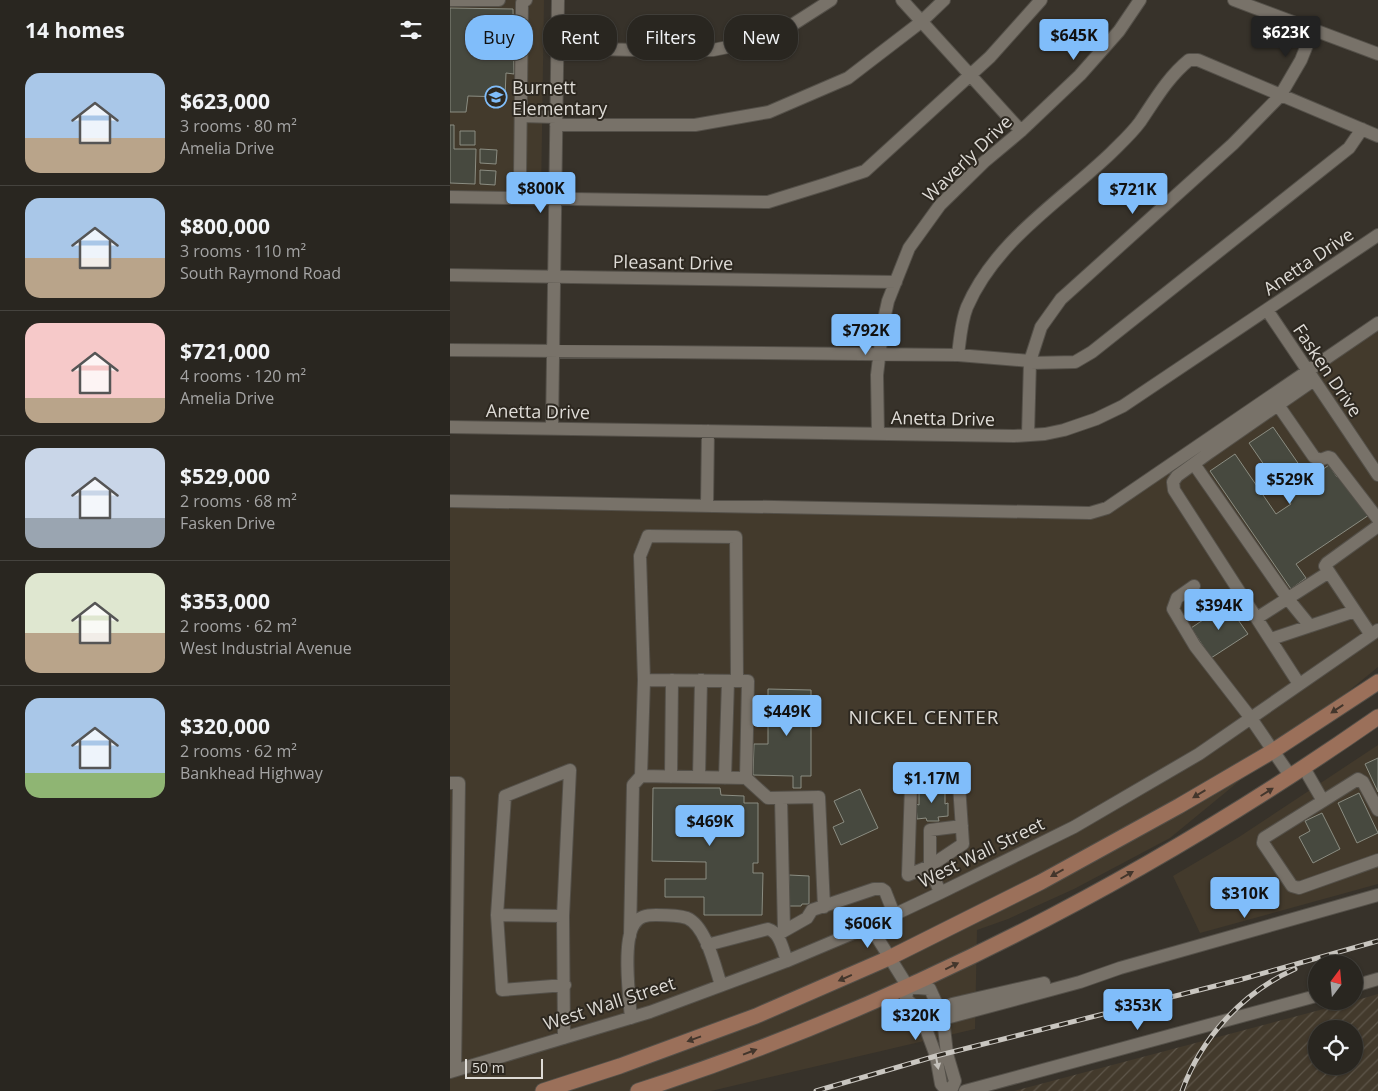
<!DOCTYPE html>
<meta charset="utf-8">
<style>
body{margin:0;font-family:"Open Sans",sans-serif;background:#312e29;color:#f1f3f6;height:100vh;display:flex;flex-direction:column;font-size:19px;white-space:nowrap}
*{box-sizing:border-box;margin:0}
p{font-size:16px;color:#a5a5a5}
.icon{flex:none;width:28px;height:28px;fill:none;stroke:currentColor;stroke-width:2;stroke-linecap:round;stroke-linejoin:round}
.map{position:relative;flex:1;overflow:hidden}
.panel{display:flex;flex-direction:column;background:#292620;width:450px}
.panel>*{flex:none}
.hud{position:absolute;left:15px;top:15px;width:475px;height:45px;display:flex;gap:10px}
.needle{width:32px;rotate:16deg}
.buttons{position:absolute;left:858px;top:955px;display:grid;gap:10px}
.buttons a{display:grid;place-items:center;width:55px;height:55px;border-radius:50%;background:#292620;box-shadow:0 1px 4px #0004,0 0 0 1px #45433e;font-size:25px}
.scale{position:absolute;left:15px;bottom:12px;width:78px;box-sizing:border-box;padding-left:5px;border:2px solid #dedbd6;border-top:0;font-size:14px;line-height:18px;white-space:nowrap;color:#dedbd6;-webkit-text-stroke:4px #2d2820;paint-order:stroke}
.price{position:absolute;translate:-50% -42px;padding:0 11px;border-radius:5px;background:#80bdfa;color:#111;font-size:16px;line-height:32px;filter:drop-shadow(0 1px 2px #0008)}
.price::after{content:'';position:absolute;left:50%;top:30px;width:15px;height:11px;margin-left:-8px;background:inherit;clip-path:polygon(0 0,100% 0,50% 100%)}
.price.on{background:#222;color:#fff}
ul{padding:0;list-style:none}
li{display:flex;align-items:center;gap:15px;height:125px;padding:0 25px}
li+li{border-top:1px solid #45433e}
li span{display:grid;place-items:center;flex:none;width:140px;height:100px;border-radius:15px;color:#555}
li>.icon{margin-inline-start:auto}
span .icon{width:60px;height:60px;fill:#fffc;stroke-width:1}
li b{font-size:21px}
h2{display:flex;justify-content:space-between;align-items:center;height:60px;padding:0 25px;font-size:21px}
.pill{padding:0 18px;border-radius:20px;background:#292620;box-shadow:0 1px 4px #0004,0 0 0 1px #45433e;font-size:18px;line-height:45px}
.pill.on{background:#80bdfa;color:#111}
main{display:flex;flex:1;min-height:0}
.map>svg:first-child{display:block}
.built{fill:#433a2c}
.industrial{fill:url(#industrial-furrows);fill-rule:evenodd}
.building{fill:#47493f;stroke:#8b8d82}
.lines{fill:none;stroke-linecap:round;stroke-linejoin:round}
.minor-casing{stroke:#545049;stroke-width:14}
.major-casing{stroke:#545049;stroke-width:17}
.minor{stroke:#787269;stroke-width:12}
.major{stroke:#9b705a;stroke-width:15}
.rail-casing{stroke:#c9c6c0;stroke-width:5}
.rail{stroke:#2d2820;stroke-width:3;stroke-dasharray:9;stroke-linecap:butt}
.oneway{fill:#43362c}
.oneway2{fill:#c4c1bb}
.labels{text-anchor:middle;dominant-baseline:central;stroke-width:4;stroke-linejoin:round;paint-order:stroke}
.poi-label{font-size:18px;fill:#dedbd6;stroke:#2d2820;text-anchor:start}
.street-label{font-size:18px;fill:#dedbd6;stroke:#2d2820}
.neighbourhood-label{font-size:19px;letter-spacing:1px;fill:#dedbd6;stroke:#2d2820}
</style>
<main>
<section class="panel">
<h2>14 homes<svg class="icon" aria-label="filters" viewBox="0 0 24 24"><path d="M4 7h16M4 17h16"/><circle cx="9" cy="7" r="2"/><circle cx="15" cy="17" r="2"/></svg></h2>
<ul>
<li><span style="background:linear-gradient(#a9c7e8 65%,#b9a48a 0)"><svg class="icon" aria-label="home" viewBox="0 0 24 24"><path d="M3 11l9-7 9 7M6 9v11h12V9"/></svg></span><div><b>$623,000</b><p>3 rooms · 80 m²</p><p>Amelia Drive</p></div></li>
<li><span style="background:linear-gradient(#a9c7e8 60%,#b9a48a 0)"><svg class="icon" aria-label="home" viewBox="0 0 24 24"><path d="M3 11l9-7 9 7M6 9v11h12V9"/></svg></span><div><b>$800,000</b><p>3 rooms · 110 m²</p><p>South Raymond Road</p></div></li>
<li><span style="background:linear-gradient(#f6c9c9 75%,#b9a48a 0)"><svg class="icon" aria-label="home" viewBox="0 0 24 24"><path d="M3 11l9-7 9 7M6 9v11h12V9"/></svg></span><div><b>$721,000</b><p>4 rooms · 120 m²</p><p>Amelia Drive</p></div></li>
<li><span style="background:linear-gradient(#c9d6e8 70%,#9aa5b1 0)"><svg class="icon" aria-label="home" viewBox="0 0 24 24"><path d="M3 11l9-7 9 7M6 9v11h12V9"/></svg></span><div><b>$529,000</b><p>2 rooms · 68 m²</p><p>Fasken Drive</p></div></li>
<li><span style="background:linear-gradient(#dfe7d0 60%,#b9a48a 0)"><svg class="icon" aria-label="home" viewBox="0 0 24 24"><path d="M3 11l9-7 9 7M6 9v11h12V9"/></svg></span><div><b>$353,000</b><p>2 rooms · 62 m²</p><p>West Industrial Avenue</p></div></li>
<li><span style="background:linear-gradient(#a9c7e8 75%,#8fb573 0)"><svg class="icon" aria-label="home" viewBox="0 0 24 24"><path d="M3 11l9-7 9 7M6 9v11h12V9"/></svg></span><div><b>$320,000</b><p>2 rooms · 62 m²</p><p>Bankhead Highway</p></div></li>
</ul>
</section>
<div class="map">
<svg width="928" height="1091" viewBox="0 0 928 1091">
<defs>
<pattern id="industrial-furrows" width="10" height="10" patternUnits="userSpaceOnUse" patternTransform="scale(1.25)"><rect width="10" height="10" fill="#433a2c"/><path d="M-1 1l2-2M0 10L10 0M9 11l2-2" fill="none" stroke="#5e564a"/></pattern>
</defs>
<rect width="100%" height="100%" fill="#37322a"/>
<path class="built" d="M 0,0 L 94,0 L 91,196 L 0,194 Z
M 928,326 L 928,667 L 720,838 L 624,889 L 558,919 L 527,930 L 525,1029 L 261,1091 L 0,1091 L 0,504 L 648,513 Z
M 928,745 L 928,884 L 750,933 L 723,876 L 789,837 Z"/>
<path class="industrial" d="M 928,994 L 928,1091 L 564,1091 L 904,1001 ZM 866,1029 L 904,1029 L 904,1066 L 866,1066 Z"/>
<path class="building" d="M 0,8 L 63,9 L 64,74 L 56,73 L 55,97 L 18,96 L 16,112 L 0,112 Z
M 0,125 L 4,125 L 4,149 L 26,149 L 25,184 L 0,183 Z
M 10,131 L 25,131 L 25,145 L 10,145 Z
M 30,149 L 47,150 L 46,164 L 30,163 Z
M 30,170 L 46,171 L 45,185 L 30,184 Z
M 823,427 L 859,479 L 879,465 L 887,477 L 891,474 L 919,515 L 846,564 L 856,578 L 841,589 L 760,471 L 785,454 L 826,514 L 841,504 L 799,443 Z
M 777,604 L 798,634 L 761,658 L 741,628 Z
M 318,689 L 361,690 L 361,776 L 351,776 L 351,788 L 343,788 L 343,776 L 303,775 L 304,744 L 318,744 Z
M 928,758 L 928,792 L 915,764 Z
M 469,787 L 495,787 L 495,804 L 498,803 L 498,816 L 488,817 L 489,821 L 477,821 L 476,818 L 467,819 L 466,804 L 469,805 Z
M 203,788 L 270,788 L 271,795 L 294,796 L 294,803 L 308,803 L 308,863 L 303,863 L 303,873 L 313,873 L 312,915 L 254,915 L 254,897 L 215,897 L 215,879 L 256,879 L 256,862 L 202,861 Z
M 410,789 L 428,828 L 391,845 L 383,827 L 394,822 L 384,801 Z
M 909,793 L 928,833 L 907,843 L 888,803 Z
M 872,813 L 890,849 L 863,863 L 849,837 L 860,831 L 855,821 Z
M 339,875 L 359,876 L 359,904 L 352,904 L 351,906 L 338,906 L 337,889 L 339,889 Z"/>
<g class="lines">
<g class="minor-casing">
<path id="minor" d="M 0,0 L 49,0
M 76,0 L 72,3 L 70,177 L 76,184 L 95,187 L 105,187
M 452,0 L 571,131
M 784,0 L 928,54
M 107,48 L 225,51 L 263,50 L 288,45 L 342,25 L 381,0
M 71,116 L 106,117
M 106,125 L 245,125 L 319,112 L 398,78 L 471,22 L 494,0
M 0,197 L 318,202 L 376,184 L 415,171 L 540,57 L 591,0
M 0,275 L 446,282
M 817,310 L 928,475
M 0,350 L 508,355 L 580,361
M 508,355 C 510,339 511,322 517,307 C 546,240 611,201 661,153 C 671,143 682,133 690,122 C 705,100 718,77 739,60 L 748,60 L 928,136
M 580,363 L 625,362 L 642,352 L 899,148 L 912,129
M 828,405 L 864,457 L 870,460 L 878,457 L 881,458 L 928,519
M 0,427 L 564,436 L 595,434 L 614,430 L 646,419 L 673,406 L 928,235
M 102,429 L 108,0
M 428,434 L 427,375 L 433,324 L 438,301 L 459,248 L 490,205 L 534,162 L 571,131 L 630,75 L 669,31 L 690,0
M 578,435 L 580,361 L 591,327 L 611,299 L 783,144 L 830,96 L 851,60 L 863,30
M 744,464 L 838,599 L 860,626
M 0,501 L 640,513 L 657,508 L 928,323
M 257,506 L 258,431
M 744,586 L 727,598 L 723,609 L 745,646 L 800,717 L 841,777
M 807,618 L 879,572
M 921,635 L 875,566 L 877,563 L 928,526
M 821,639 L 905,611
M 194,680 L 190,556 L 198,536 L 286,537 L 287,680
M 849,684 L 724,490 L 723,482 L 727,476 L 760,452 L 864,380
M 854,768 L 873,801
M 221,777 L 222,680
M 249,777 L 251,680
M 275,778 L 278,681
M 296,778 L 318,798 L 369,797 L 374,907
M 0,783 L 9,783 L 5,1070
M 331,798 L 334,931
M 928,810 L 913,782 L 908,779 L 814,838 L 813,843 L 842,886 L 849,888 L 928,860
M 490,893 L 480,866 L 513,844 L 509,785 L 461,786 L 458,875 L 480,866 L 480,830 L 512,826
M 47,915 L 113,916
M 420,926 L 458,987 L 456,999 L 469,1010 L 486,1056 L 491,1084 L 497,1091
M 327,935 L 357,918 L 362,910 L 424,889 L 432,889 L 435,891 L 444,914
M 180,936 L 183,785 L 191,776 L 194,680 L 298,681 L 296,778 L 191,776
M 257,945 L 318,929 C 330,932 333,950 337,961
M 904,986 L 928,979
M 458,987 L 480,989 L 493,1018 L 497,1054 L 505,1081 L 501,1091
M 181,1018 C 179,996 173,944 183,926 C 188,916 197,915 206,915 C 216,915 228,915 237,918 C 256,926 265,967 271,985
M 493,1018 L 502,1004 L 594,983
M 474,1024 L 630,982 L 670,968 L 928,895
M 114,1038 L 113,916 L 120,770 L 55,796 L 47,915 L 52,990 L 115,985
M 0,1072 L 200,1012 L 337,961 L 420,926 L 490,893 L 624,827 L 749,754 L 928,630
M 515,1091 L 866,996"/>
</g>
<g class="major-casing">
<path id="major" d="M 93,1091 L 170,1066 L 306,1016 L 439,958 L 591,882 L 729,806 L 823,751 L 928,682
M 188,1091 C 453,1005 700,876 928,717"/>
</g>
<use href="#minor" class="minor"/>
<use href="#major" class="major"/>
<g class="rail-casing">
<path id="rail" d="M 366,1091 L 486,1056 L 789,980 L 928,941
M 732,1091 C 751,1038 793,992 845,969"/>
</g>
<use href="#rail" class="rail"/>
</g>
<defs><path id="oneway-solid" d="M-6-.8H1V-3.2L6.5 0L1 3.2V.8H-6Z" transform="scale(1.25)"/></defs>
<g class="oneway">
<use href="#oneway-solid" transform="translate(887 709) rotate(147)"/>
<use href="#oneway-solid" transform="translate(817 792) rotate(-32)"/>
<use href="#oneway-solid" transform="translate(749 794) rotate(149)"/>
<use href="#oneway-solid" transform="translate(607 873) rotate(151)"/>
<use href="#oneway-solid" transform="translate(677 875) rotate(-30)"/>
<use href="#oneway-solid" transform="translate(502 966) rotate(-26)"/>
<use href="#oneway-solid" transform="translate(395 978) rotate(156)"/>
<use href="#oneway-solid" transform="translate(244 1039) rotate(160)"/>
<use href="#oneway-solid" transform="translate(300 1052) rotate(-21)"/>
</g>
<use class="oneway2" href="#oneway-solid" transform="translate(487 1062) rotate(79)"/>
<defs>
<g id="school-ring" transform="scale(1.125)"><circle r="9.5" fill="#2d2820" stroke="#80bdfa" stroke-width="1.5"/><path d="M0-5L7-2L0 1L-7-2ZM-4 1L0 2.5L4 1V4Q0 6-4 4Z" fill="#80bdfa"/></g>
</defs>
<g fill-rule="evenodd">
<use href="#school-ring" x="46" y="97"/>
</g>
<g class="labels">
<g class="poi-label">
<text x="62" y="87">Burnett<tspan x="62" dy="21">Elementary</tspan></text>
</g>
<g class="street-label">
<text transform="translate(517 158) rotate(-44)">Waverly Drive</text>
<text transform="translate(858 261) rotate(-34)">Anetta Drive</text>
<text transform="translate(223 262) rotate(1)">Pleasant Drive</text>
<text transform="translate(878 370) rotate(56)">Fasken Drive</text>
<text transform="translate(88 411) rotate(1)">Anetta Drive</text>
<text transform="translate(493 418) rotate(1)">Anetta Drive</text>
<text transform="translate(531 852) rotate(-26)">West Wall Street</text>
<text transform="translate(159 1003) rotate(-18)">West Wall Street</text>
</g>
<g class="neighbourhood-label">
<text x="474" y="717">NICKEL CENTER</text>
</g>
</g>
</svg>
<div class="buttons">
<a><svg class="needle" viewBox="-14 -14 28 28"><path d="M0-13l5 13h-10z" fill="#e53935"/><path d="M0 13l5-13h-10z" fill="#a5a5a5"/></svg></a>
<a><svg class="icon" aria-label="locate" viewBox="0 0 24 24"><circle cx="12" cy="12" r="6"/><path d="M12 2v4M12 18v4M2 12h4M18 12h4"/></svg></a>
</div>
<div class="scale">50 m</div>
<b class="price on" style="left:836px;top:58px">$623K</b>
<b class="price" style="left:624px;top:61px">$645K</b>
<b class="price" style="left:91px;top:214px">$800K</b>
<b class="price" style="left:683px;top:215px">$721K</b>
<b class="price" style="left:416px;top:356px">$792K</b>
<b class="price" style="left:840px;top:505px">$529K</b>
<b class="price" style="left:769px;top:631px">$394K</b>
<b class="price" style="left:337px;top:737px">$449K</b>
<b class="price" style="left:482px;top:804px">$1.17M</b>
<b class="price" style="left:260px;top:847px">$469K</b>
<b class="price" style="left:795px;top:919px">$310K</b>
<b class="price" style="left:418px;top:949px">$606K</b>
<b class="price" style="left:688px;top:1031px">$353K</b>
<b class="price" style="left:466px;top:1041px">$320K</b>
<div class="hud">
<a class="pill on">Buy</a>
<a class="pill">Rent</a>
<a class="pill">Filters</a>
<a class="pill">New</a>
</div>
</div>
</main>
